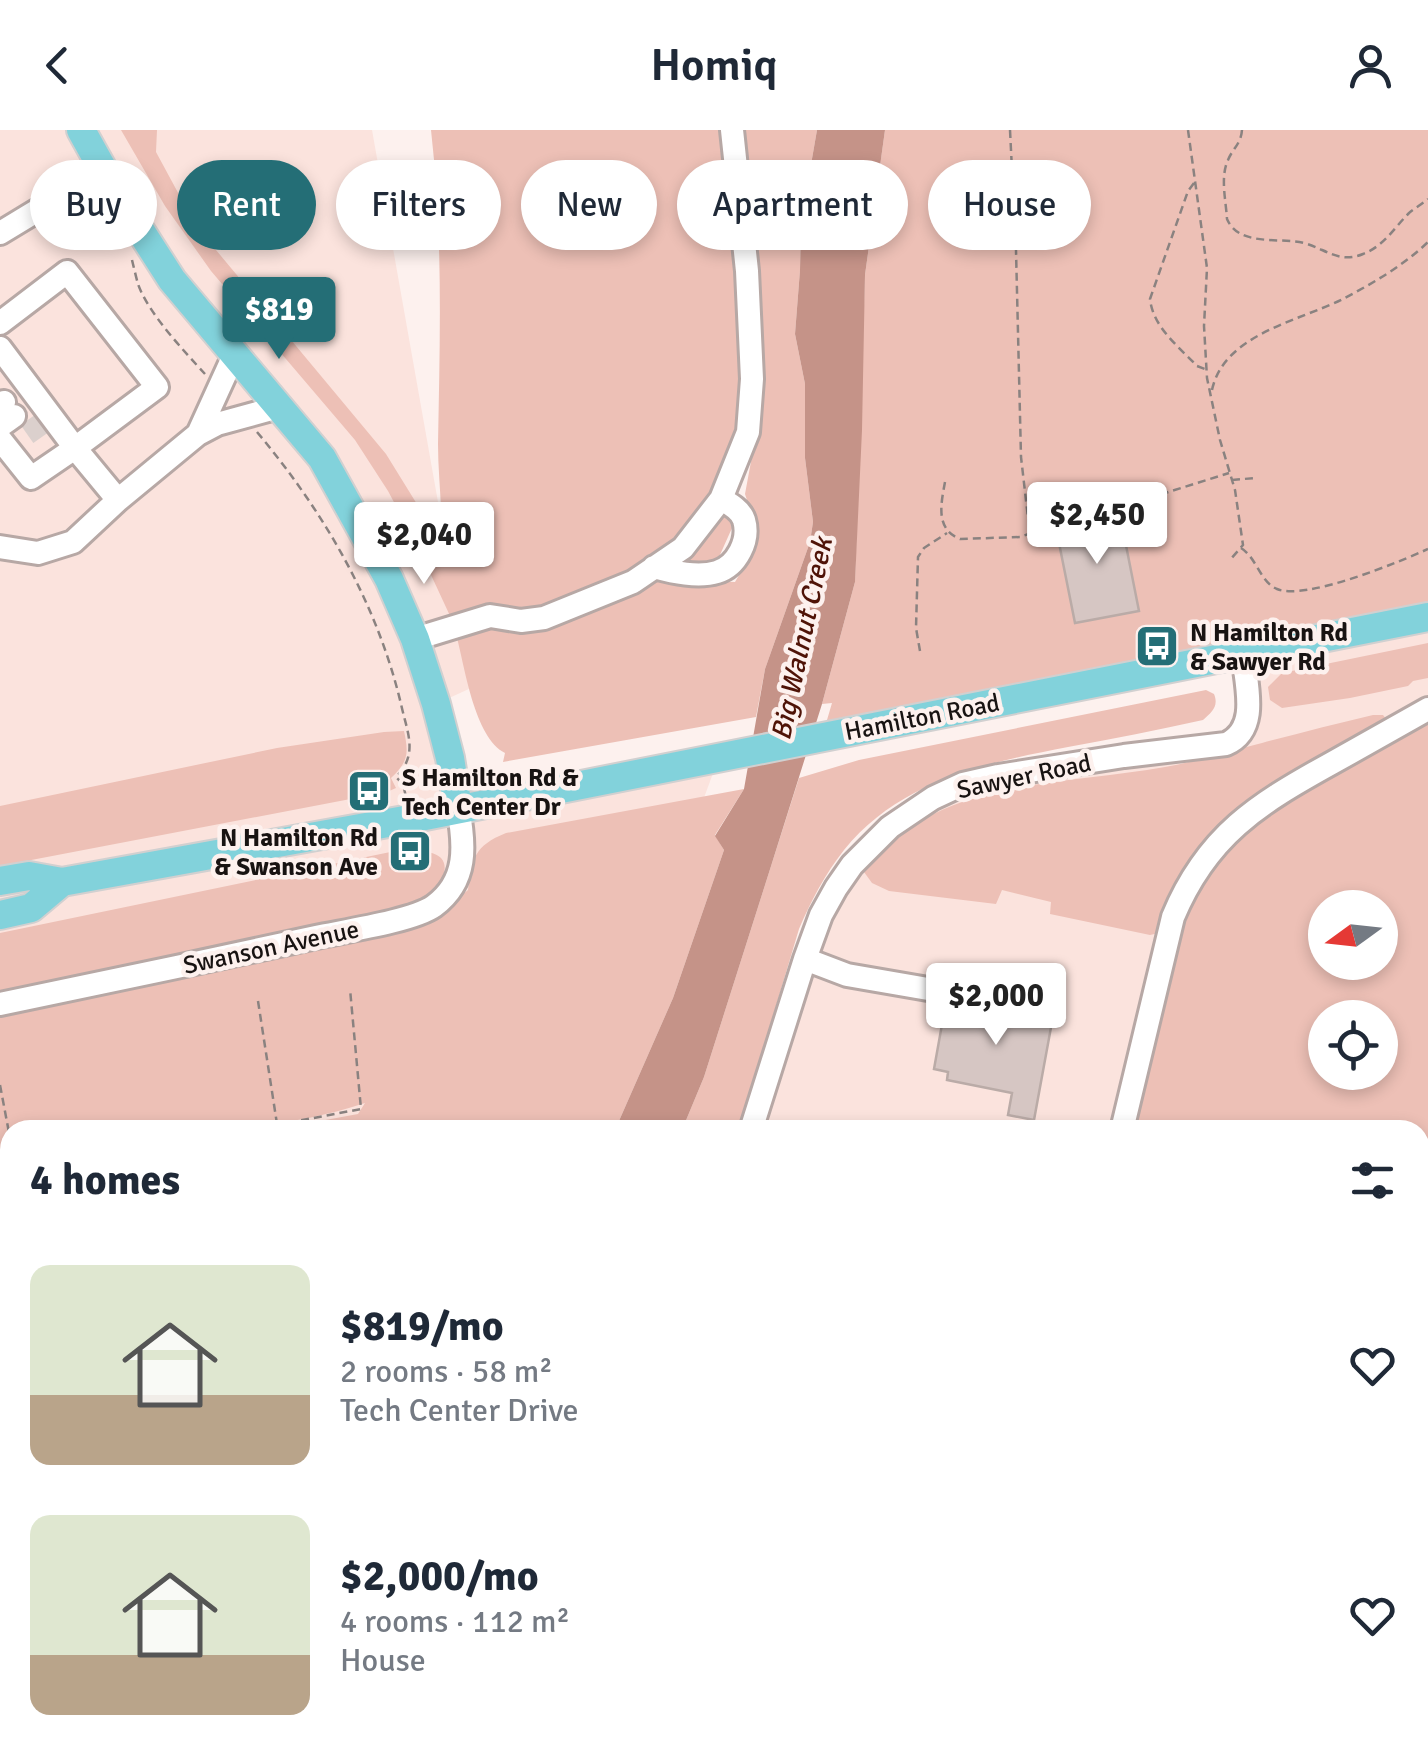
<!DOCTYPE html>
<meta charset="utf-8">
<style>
body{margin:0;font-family:Signika,sans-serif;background:#f6f6f7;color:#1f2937;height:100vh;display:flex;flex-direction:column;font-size:38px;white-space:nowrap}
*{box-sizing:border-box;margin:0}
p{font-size:32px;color:#747a83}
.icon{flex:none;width:55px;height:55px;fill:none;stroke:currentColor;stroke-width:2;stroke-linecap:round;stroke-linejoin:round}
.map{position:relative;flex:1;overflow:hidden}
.drawer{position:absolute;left:0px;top:990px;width:1430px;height:642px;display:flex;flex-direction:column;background:#fff;border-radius:30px 30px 0 0;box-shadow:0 5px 15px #0003}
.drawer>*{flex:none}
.guide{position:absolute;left:30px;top:30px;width:1370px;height:90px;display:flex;gap:20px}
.needle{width:65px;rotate:255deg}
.fabs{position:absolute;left:1308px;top:760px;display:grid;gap:20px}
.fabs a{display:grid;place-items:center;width:90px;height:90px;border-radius:50%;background:#fff;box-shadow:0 5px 15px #0003;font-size:50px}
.price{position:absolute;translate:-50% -85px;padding:0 22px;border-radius:10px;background:#fff;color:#222;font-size:32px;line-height:65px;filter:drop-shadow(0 2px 5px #0008)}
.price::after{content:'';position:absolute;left:50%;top:60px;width:30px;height:22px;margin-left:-15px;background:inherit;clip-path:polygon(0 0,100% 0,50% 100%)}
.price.active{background:#246e76;color:#fff}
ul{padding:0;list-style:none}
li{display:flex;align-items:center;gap:30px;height:250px;padding:0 30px}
li span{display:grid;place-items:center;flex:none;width:280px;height:200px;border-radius:20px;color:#555}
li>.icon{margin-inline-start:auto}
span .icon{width:120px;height:120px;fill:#fffc;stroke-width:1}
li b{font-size:42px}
h2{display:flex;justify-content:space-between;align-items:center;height:120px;padding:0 30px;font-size:42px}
.chip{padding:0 35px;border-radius:45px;background:#fff;box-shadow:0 5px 15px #0003;font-size:35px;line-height:90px}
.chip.active{background:#246e76;color:#fff}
header{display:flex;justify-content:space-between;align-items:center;height:130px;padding:0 30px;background:#fff;font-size:45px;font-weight:600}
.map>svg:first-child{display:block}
.built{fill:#fbe3dd;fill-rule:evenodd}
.green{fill:#edc0b6;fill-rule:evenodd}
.water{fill:#c59388}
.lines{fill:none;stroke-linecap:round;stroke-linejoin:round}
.taxiway{stroke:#b2a9a6;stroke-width:42}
.building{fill:#d6c6c3;stroke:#baaba7;stroke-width:2.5}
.minor-tunnel{stroke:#dbd0cd;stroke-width:22;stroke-dasharray:22 11;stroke-linecap:butt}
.minor-casing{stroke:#b7a8a5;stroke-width:28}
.major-casing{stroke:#d1d0d0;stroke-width:32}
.path{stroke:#8a8280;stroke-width:2.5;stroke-dasharray:8 5;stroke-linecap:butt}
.minor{stroke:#fff;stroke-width:22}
.major{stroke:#82d2db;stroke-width:28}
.labels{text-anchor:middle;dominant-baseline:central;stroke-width:9;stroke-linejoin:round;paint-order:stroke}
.poi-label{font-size:25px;font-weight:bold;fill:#181312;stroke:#fdf1ee;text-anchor:start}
.street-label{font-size:25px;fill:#181312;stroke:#fdf1ee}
.water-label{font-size:28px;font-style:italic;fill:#4f1307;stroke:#fdf1ee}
</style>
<header><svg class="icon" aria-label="back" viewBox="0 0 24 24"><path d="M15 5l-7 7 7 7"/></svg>Homiq<svg class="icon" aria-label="person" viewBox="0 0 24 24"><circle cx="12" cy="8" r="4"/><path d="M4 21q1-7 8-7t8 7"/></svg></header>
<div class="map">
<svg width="1428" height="1631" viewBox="0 0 1428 1631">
<rect width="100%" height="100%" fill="#fdf1ee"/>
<path class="built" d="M 0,0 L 372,0 L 471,558 L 436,574 L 458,678 L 719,627 L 604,939 L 569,1000 L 10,1000 L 10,1622 L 420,1622 L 421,1631 L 0,1631 Z
M 1428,487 L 1428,1631 L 757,1631 L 758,1627 L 779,1628 L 786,1622 L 1420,1622 L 1420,1000 L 751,1000 L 836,758 L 933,668 L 1237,609 L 1243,524 ZM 1325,778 L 1380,778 L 1380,832 L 1325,832 ZM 1325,888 L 1380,888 L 1380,942 L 1325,942 Z"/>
<path class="green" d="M 121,0 L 157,0 L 156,22 L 196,96 L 386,324 L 441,413 C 443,381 438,347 438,314 C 440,209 443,105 431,0 L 720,0 L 741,182 L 740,279 L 730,326 L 713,362 L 678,411 L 629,446 L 537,483 L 451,488 L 419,419 L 388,361 L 355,310 L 211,141 L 165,76 Z
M 738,0 L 817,0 L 801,92 L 800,140 L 795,204 L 805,254 L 805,328 L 813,392 L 810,412 L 765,539 L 756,587 L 503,632 L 505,623 C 474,607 465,537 456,504 L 652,449 L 735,452 L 753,421 L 754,392 L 745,364 L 757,299 Z
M 885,0 L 1428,0 L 1428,487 L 822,607 L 832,573 L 822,574 L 855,452 L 865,145 Z
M 722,386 L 730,386 L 732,398 L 715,436 L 679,432 L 716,389 Z
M 1428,513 L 1428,548 L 1413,551 L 1408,556 L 1350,568 L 1282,578 L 1270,570 L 1268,557 L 1282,543 Z
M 1206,560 L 1214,564 C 1219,576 1212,582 1203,590 C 1158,600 1113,609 1068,617 C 985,633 900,651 844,720 C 825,744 811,771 799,799 L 739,1000 L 682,1000 L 704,947 L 799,648 L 859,630 Z
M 1428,579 L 1428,1304 L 1420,1305 L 1420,1000 L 1122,1000 L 1173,787 L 1218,713 ZM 1325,778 L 1380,778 L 1380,832 L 1325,832 ZM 1325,888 L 1380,888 L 1380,942 L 1325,942 Z
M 1373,585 L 1383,585 L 1386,589 L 1385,593 L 1258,667 L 1159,803 L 1150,805 L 1050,784 L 1051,772 L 1002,760 L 996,774 L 889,761 L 872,753 L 864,742 C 934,647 1060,656 1165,637 C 1198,631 1230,621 1262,613 C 1299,603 1336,594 1373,585 Z
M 404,601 C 409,624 408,632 391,648 L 396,658 L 387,662 L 0,736 L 0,676 L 277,618 L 384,602 Z
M 744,659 L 715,705 L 724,720 L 673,868 L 615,1000 L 271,1000 L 358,984 L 365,973 C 251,1011 128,1000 10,1000 L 10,1039 L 0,1042 L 0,884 L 446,779 L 468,760 C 472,728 474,716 506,703 Z
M 418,719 C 425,721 436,723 441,728 C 452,740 436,763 426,771 C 422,775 416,777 412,779 L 0,868 L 0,803 L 400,720 Z
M 10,1049 L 10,1206 L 0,1206 L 0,1051 Z
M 0,1212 L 10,1212 L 10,1622 L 103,1623 L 101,1631 L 0,1631 Z
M 171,1623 L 786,1622 L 786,1623 L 779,1628 L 758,1627 L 757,1631 L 168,1631 Z"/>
<path class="water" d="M 817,0 L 885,0 L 865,145 L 862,300 L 855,452 L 822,574 L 772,733 L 704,947 L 682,1000 L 615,1000 L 673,868 L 724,720 L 715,706 L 744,659 L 765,539 L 810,412 L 813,392 L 805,328 L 805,254 L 795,204 L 800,140 L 801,92 Z"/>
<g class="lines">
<path class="taxiway" d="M 1420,1407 L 1428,1390
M 1420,1519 L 1428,1560"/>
</g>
<path class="building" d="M 1119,380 L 1139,481 L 1075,493 L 1055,393 Z
M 948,861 L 1054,881 L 1034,990 L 1008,985 L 1012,963 L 947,950 L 948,942 L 934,939 Z"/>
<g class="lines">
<path class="minor-tunnel" d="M 27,304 L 44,292"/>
<g class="minor-casing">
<path id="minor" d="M 0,103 L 104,40
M 0,193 L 67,142 L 157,257 L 75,318 L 0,218
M 0,275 L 4,272
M 0,296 L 14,286
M 198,304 L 235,223
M 0,309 L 31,348 L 75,318 L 118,370 L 73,412 L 38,423 L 0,417
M 118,370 L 198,304 L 217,294 L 279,277
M 654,437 C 673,442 698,448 717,442 C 737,436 750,410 744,390 C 741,380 730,374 721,369
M 415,509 L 490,486 L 521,491 L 544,488 L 633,452 L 683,418 L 721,369 L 748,302 L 752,249 L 747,141 L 732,0
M 805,829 L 847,845 L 928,859
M 0,874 C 105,852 211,830 316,807 C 344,801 413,791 434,776 C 468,751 465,715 458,678
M 751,1000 L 805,829 L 821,785 L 836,758 L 852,735 L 890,697 L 933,668 L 963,654 L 998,646 L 1124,626 L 1226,614 C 1260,599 1246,555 1243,524
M 1122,1000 L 1173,787 C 1207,705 1258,674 1332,633 C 1364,615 1396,597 1428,579
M 798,1622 L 799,1631
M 854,1622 L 859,1631
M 1126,1622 L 1126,1631
M 940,1631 L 941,1622
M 981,1631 L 983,1622"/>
</g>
<g class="major-casing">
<path id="major" d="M 81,0 L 115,61 L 172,150 L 322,328 L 389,449 L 415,509 L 436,574 L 450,628 L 458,678
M 0,751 L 29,746 L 62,752 L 410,689 L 1428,487
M 0,785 L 31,778 L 62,752"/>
</g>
<path class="path" d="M 1010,0 L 1016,120 L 1021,327 L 1030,405
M 1188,0 L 1207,138 L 1204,196 L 1207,248 L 1220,310 L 1235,360 L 1243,415 L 1230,430
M 1242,0 C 1241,14 1233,18 1228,30 C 1220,47 1226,71 1227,89 C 1239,117 1279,107 1304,113 C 1326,119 1339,134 1363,124 C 1384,116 1394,98 1409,83 C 1415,78 1422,74 1428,69
M 1194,53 L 1188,61 L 1150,169 C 1153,197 1178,216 1197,236 L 1205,239
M 132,130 C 134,138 136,147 138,154 C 148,183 184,221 205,244
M 1212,260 C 1224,204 1299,191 1343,169 C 1373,153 1403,136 1428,112
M 257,302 C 324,382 377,473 401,574 C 407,602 419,624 396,647 L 403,654 L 406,667
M 1232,350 L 1255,348
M 945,352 C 941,374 935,399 960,409 L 1020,407 L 1040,400 L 1065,387 L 1130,374 L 1229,343
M 1241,418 C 1257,428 1260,452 1277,459 C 1305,471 1399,432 1428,419
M 920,521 L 916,498 L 918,427 L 924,418 L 947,403
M 258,871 L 277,994
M 0,955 L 10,1008
M 250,1000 L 361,979 L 350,859
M 0,1046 L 10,1044
M 0,1209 L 10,1209"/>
<use href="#minor" class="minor"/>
<use href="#major" class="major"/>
</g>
<defs>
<g id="bus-square" transform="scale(2.25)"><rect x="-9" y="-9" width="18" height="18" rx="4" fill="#246e76" stroke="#fdf1ee"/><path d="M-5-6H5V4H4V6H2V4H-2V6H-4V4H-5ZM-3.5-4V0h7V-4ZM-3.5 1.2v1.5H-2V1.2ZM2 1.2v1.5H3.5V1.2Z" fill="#fff"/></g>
</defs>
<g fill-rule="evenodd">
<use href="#bus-square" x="1157" y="516"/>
<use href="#bus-square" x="369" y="661"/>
<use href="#bus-square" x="410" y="721"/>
</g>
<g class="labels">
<g class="poi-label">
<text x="1190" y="502">N Hamilton Rd<tspan x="1190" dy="29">&amp; Sawyer Rd</tspan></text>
<text x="402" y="647">S Hamilton Rd &amp;<tspan x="402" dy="29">Tech Center Dr</tspan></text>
<text x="378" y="707" text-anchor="end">N Hamilton Rd<tspan x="378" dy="29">&amp; Swanson Ave</tspan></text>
</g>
<g class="street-label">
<text transform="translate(922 587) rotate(-11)">Hamilton Road</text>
<text transform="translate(1024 646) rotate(-12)">Sawyer Road</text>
<text transform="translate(271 817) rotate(-12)">Swanson Avenue</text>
</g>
<g class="water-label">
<text transform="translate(802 509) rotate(-78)">Big Walnut Creek</text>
</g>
</g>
</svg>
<div class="fabs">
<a><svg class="needle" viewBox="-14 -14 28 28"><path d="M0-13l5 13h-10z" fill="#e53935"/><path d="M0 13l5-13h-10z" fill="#747a83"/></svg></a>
<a><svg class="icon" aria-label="locate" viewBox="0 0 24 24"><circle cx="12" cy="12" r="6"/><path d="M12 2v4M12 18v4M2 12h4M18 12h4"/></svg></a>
</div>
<b class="price active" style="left:279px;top:232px">$819</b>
<b class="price" style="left:1097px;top:437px">$2,450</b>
<b class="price" style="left:424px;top:457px">$2,040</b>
<b class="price" style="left:996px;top:918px">$2,000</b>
<div class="guide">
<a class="chip">Buy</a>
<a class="chip active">Rent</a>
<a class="chip">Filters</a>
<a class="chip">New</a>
<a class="chip">Apartment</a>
<a class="chip">House</a>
</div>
<section class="drawer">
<h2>4 homes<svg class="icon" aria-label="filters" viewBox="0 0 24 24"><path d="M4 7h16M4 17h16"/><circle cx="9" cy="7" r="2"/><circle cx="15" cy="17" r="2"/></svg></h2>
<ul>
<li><span style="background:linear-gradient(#dfe7d0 65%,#b9a48a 0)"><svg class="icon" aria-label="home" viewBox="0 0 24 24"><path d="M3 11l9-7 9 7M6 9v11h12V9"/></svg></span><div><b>$819/mo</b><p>2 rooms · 58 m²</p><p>Tech Center Drive</p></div><svg class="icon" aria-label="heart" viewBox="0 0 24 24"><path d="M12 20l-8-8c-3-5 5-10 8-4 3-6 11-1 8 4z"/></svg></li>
<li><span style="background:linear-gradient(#dfe7d0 70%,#b9a48a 0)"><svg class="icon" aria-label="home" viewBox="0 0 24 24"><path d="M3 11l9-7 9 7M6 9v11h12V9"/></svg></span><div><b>$2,000/mo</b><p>4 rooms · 112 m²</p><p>House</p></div><svg class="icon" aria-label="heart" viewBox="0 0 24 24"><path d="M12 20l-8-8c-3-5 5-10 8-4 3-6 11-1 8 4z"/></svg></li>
</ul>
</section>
</div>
